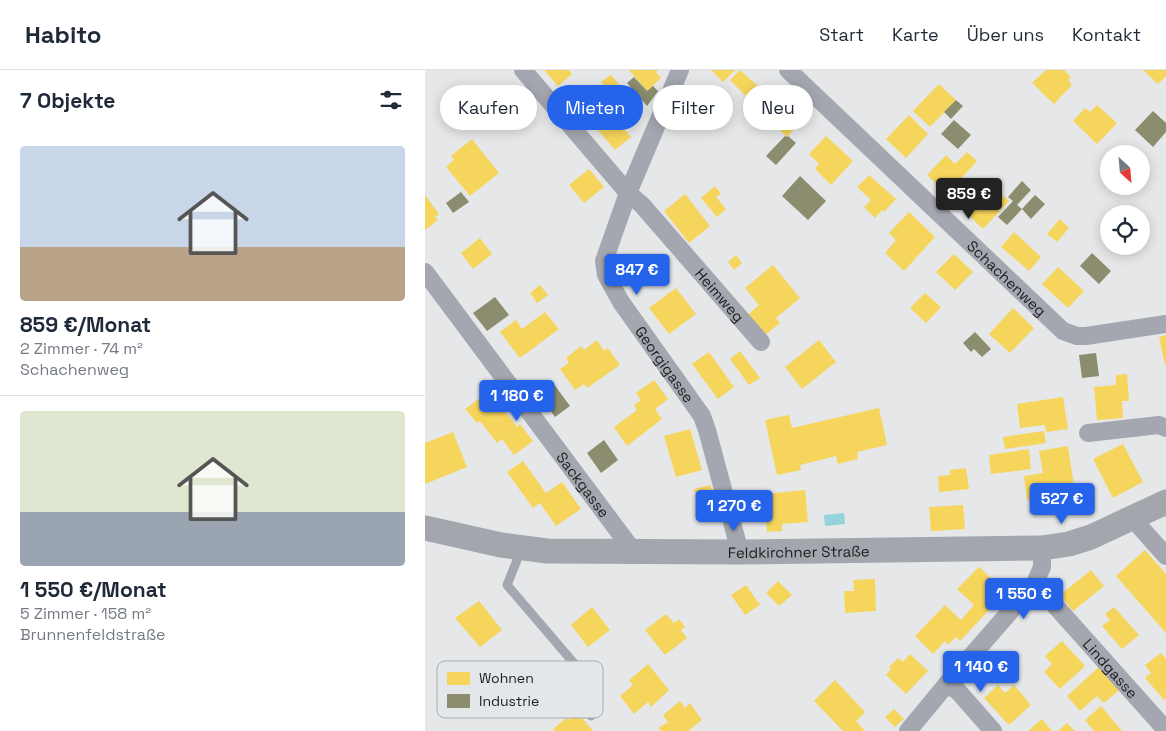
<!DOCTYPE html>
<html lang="de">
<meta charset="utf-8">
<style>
body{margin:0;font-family:"Space Grotesk",sans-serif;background:#f6f6f7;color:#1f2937;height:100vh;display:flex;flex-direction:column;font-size:19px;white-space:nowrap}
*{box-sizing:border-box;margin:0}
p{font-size:16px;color:#747a83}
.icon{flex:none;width:28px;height:28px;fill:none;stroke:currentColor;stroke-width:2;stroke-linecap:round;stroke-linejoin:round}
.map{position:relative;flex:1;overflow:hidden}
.details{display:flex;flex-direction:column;background:#fff;width:425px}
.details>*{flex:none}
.top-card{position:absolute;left:15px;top:15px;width:475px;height:45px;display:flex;gap:10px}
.needle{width:32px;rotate:154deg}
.tools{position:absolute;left:675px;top:75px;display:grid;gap:10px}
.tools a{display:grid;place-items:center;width:50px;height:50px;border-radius:50%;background:#fff;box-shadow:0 2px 12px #0003;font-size:25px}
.price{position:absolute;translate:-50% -42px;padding:0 11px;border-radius:5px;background:#2563eb;color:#fff;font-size:16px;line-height:32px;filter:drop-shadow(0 1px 2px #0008)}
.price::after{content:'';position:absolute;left:50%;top:30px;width:15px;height:11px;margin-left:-8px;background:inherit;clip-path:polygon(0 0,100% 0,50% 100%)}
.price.active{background:#222;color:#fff}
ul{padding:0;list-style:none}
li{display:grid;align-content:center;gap:10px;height:265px;padding:0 20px}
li+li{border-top:1px solid #e0e1e3}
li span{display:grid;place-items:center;height:155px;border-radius:5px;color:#555}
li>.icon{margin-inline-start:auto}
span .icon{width:90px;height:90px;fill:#fffc;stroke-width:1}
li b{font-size:21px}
h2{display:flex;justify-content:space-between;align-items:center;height:60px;padding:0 20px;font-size:21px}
.tag{padding:0 18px;border-radius:22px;background:#fff;box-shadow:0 2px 12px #0003;font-size:18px;line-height:45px}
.tag.active{background:#2563eb;color:#fff}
header{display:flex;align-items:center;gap:30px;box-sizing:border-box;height:70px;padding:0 25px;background:#fff;border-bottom:1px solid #e0e1e3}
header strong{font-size:24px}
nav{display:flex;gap:28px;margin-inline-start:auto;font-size:18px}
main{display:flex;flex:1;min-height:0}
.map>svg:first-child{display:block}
.water{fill:#94d2dc}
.homes{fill:#f6d55c}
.industry{fill:#8c8c6e}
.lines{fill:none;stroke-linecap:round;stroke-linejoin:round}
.lane{stroke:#a4a7af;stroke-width:9}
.street{stroke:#a4a7af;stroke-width:18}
.secondary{stroke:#a4a6ae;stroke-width:25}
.labels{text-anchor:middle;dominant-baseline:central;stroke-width:5;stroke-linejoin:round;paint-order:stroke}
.street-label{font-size:15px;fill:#1c1d1e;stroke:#e4e7ea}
.key{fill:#e4e7ea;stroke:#a8aaad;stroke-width:1}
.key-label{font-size:14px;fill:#1c1d1e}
</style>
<header>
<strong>Habito</strong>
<nav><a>Start</a><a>Karte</a><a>Über uns</a><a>Kontakt</a></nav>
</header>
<main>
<section class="details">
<h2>7 Objekte<svg class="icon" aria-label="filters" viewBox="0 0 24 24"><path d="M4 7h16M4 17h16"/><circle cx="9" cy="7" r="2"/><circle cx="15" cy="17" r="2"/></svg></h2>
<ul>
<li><span style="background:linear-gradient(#c9d6e8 65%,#b9a48a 0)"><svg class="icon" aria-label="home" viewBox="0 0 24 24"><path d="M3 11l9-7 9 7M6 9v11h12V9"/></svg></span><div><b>859 €/Monat</b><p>2 Zimmer · 74 m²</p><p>Schachenweg</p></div></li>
<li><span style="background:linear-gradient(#dfe7d0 65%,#9aa5b1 0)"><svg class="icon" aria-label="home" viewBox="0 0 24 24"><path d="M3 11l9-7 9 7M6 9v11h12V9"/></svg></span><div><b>1 550 €/Monat</b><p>5 Zimmer · 158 m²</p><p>Brunnenfeldstraße</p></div></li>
</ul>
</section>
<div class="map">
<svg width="741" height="661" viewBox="0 0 741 661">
<rect width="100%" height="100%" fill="#e5e7e9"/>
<path class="water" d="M 419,443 L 420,454 L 400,456 L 399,445 Z"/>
<path class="homes" d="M 119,0 L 144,0 L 147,4 L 133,16 Z
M 204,0 L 233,0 L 231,2 L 236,8 L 222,21 Z
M 286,0 L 310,0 L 298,12 Z
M 315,0 L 332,15 L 321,26 L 305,10 Z
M 621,0 L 639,0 L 646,7 L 643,10 L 647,15 L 629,34 L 607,13 Z
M 718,0 L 741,0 L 741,6 L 733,14 Z
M 186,5 L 199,20 L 190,28 L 176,12 Z
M 514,14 L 531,30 L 505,57 L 488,41 Z
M 363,28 L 382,46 L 362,67 L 343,49 Z
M 672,35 L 692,53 L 672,74 L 648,51 L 660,38 L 665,42 Z
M 180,37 L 206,67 L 190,80 L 165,51 Z
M 484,45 L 503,64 L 481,88 L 461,69 Z
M 401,66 L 428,91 L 406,115 L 390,99 L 394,94 L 384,84 Z
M 47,69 L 74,103 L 45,126 L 21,97 L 29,90 L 26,86 Z
M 542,82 L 552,91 L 522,124 L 502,105 L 521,85 L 530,94 Z
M 164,99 L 179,117 L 159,133 L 144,115 Z
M 444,105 L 471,129 L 459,142 L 457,140 L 450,148 L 439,137 L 446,130 L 432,117 Z
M 564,112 L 584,131 L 558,159 L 538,140 Z
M 290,116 L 296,124 L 291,127 L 301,139 L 292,147 L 276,128 Z
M 260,124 L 285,156 L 264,173 L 239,141 Z
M 0,125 L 14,144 L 10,147 L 13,150 L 0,160 Z
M 484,142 L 510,167 L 479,201 L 460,183 L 471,170 L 464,163 Z
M 635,149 L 644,158 L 632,172 L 622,164 Z
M 589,162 L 616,187 L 604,201 L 576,177 Z
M 55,168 L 67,184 L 48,199 L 36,183 Z
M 529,184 L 548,202 L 530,220 L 511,202 Z
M 311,185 L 317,193 L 309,200 L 303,192 Z
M 348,195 L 375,228 L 351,248 L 355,253 L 339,266 L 323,245 L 334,235 L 320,218 Z
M 633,197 L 659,221 L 643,238 L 617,214 Z
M 115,215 L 123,225 L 112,233 L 105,223 Z
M 251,218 L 271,244 L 244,264 L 224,238 Z
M 500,223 L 516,237 L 501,253 L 485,238 Z
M 588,238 L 609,258 L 585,283 L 564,264 Z
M 120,242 L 134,259 L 95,288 L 75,262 L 91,250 L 97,259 Z
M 741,265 L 741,295 L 740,295 L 734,267 Z
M 172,270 L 179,281 L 183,278 L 195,295 L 162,318 L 159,314 L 150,320 L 135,299 L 144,293 L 141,288 L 156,276 L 159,280 Z
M 394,270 L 411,292 L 377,319 L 360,297 Z
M 315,281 L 335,308 L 324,315 L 305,289 Z
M 284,282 L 309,317 L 293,329 L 267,294 Z
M 702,304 L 704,331 L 697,331 L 698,348 L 672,350 L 669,317 L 691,315 L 691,305 Z
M 229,310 L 243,329 L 230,339 L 237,349 L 202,376 L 189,357 L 212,340 L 209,335 L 216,330 L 211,323 Z
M 64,321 L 92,357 L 95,354 L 108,371 L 89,385 L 77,369 L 72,373 L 55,351 L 52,353 L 40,339 Z
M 638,327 L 643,359 L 621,362 L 620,355 L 595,358 L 592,334 Z
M 454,338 L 462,375 L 432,382 L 433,389 L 413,394 L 411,386 L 375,395 L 376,400 L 352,405 L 340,350 L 364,345 L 367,358 Z
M 265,359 L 277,400 L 251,407 L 239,366 Z
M 619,361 L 621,373 L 580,379 L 578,367 Z
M 28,362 L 42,397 L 0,414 L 0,373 Z
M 698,374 L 718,412 L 688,428 L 668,389 Z
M 643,376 L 650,422 L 602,430 L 599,406 L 618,403 L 614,381 Z
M 604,379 L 606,399 L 566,404 L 564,385 Z
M 98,391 L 121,423 L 137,412 L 156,439 L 131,456 L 115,433 L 108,438 L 82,402 Z
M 541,398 L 544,419 L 514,422 L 513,406 L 525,405 L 525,400 Z
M 285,415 L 290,431 L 274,436 L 269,419 Z
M 380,420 L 383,452 L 357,454 L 357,461 L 342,462 L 339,424 Z
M 538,435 L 540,459 L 506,461 L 504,437 Z
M 720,480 L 741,504 L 741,563 L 691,506 Z
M 554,497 L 581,522 L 535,571 L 531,567 L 523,575 L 520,571 L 508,584 L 490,566 L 520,535 L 536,550 L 549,535 L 532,519 Z
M 666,500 L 679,516 L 648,541 L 635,525 Z
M 450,509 L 451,541 L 420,543 L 419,521 L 429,521 L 428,510 Z
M 353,511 L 367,525 L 354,536 L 341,523 Z
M 321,515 L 335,535 L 320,545 L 306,525 Z
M 54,531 L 77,560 L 55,577 L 30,548 Z
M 167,537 L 185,560 L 163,577 L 146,555 Z
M 689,537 L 714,565 L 697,579 L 677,556 L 685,550 L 680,544 Z
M 241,544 L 249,553 L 254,549 L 260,557 L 256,560 L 262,568 L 240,585 L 220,560 Z
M 637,571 L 660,596 L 635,619 L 619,602 L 627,594 L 620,586 Z
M 736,583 L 741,589 L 741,629 L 739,630 L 720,608 L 726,603 L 720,595 Z
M 485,584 L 503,601 L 481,624 L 461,605 L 466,599 L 464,597 L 473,588 L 478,592 Z
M 223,594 L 244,620 L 226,637 L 223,632 L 209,644 L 195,626 L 208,615 L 204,610 Z
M 674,597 L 694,620 L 679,633 L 672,626 L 655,641 L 642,626 Z
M 410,610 L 440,642 L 431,651 L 440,661 L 418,661 L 389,631 Z
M 573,615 L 580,623 L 589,615 L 606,635 L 584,655 L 559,628 Z
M 255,631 L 260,638 L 265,633 L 277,650 L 263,661 L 236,661 L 233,658 L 243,652 L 238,645 Z
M 676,636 L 697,661 L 669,661 L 660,650 Z
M 469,639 L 479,649 L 470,657 L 460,647 Z
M 153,643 L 168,661 L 130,661 L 128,659 L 142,647 L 144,650 Z
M 617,649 L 627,661 L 603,661 Z
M 642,653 L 650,661 L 633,661 Z"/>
<path class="industry" d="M 209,7 L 222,21 L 228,16 L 233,21 L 222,36 L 202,13 Z
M 531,30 L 538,36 L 526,49 L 519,42 Z
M 728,41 L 741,53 L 741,62 L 728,77 L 710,60 Z
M 529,50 L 546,65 L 533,79 L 516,64 Z
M 360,66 L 362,67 L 363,66 L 371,73 L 351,95 L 341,86 Z
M 375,106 L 401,131 L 383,150 L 357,126 Z
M 597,111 L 606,120 L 592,135 L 597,139 L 582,155 L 573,147 L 588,131 L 583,127 Z
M 36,122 L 44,132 L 28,143 L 21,133 Z
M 610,125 L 620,134 L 606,149 L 597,139 Z
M 667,183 L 686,201 L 674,214 L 655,196 Z
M 70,227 L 84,245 L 62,261 L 48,243 Z
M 550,262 L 566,279 L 557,287 L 549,279 L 546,282 L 538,273 Z
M 671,283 L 674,306 L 657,308 L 654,285 Z
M 128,313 L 145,336 L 130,347 L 113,323 Z
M 179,370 L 193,390 L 176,403 L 162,383 Z"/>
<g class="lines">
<path class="lane" d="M 96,480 L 82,515 L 165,612 L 167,620 L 166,646"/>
<g class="street">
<path id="s1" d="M 98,0 L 203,123 L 179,191 L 181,205 L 196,232 L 277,346 L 282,360 L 315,482"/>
<path id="s2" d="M 255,0 L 203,123 L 217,135 L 336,272"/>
<path id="s3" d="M 363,0 L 638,261 L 652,266 L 661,266 L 741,254"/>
<path id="s4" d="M 0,202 L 209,482"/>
<path d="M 663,363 L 734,355 L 741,358"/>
<path d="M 708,449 L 741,486"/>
<path id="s5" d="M 610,513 L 741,660"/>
<path d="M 521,615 L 532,620 L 568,661"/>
<path d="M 483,661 L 521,615 L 610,513 L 617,497 L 617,478"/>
</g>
<path class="secondary" id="s6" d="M 0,458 L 76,475 L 122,481 L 315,482 L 617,478 L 644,474 L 666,467 L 741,432"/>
</g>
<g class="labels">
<g class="street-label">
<text stroke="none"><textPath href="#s3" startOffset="302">Schachenweg</textPath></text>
<text stroke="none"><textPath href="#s2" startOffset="271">Heimweg</textPath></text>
<text stroke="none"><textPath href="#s1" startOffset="355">Georgigasse</textPath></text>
<text stroke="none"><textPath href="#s4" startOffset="265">Sackgasse</textPath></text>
<text stroke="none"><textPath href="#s6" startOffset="376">Feldkirchner Straße</textPath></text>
<text stroke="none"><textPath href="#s5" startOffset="114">Lindgasse</textPath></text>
</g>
</g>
<rect x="12" y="591" width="166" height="57" rx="8" class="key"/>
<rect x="22" y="602" width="23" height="13" fill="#f6d55c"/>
<rect x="22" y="624" width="23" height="14" fill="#8c8c6e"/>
<g class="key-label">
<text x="54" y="613">Wohnen</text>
<text x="54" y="636">Industrie</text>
</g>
</svg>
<div class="tools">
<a><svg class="needle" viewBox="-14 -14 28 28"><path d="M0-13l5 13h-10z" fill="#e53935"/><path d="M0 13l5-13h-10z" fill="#747a83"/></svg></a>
<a><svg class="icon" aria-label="locate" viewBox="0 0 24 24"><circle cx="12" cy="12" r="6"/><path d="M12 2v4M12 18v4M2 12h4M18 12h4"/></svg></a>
</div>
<b class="price active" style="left:544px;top:150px">859 €</b>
<b class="price" style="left:212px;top:226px">847 €</b>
<b class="price" style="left:92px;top:352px">1 180 €</b>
<b class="price" style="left:637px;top:455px">527 €</b>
<b class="price" style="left:309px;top:462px">1 270 €</b>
<b class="price" style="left:599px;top:550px">1 550 €</b>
<b class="price" style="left:556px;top:623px">1 140 €</b>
<div class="top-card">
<a class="tag">Kaufen</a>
<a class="tag active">Mieten</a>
<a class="tag">Filter</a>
<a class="tag">Neu</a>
</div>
</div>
</main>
